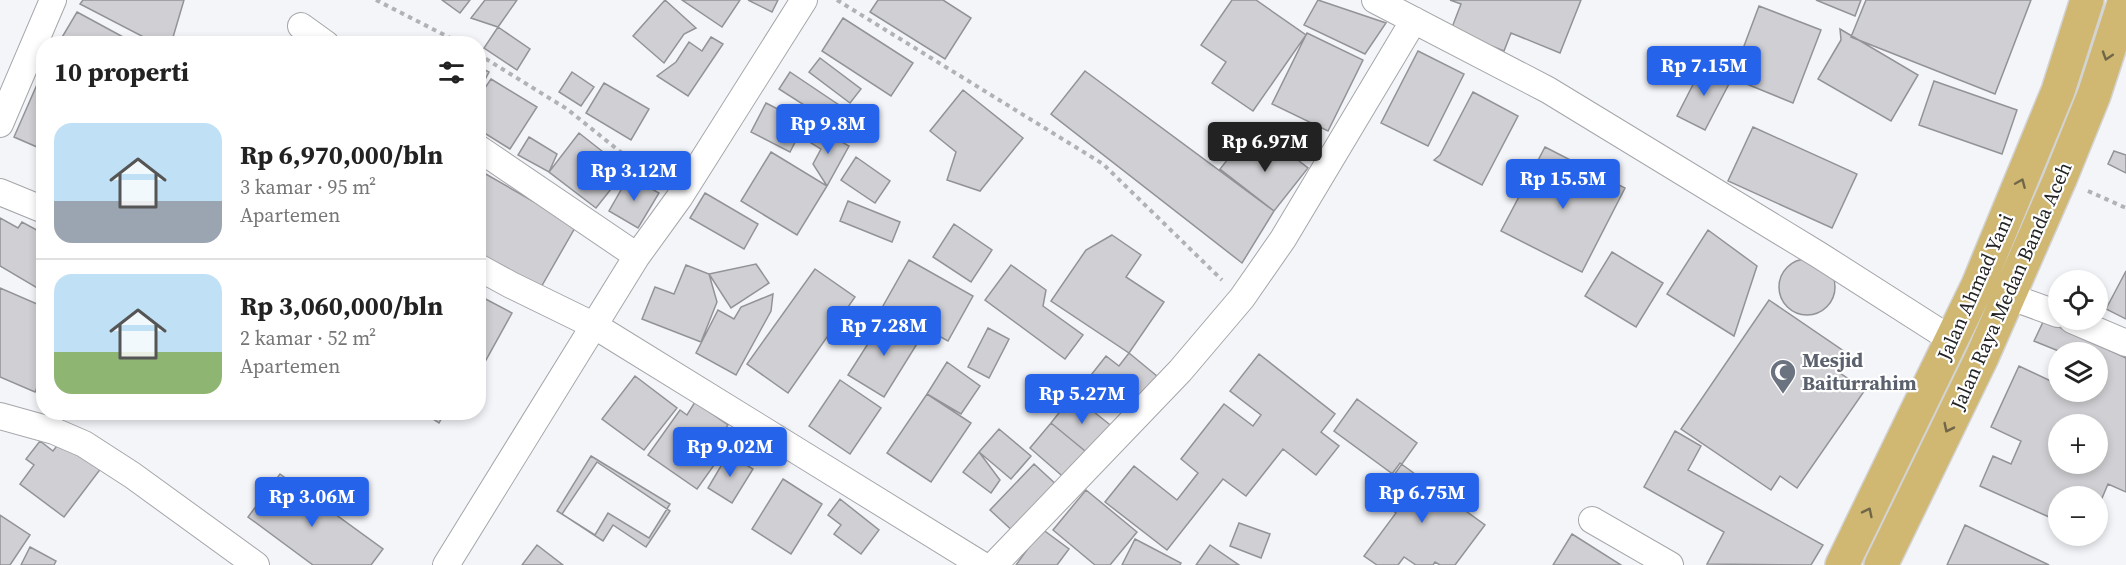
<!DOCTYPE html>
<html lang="id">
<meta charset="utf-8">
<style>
body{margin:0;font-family:"Source Serif 4",serif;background:#f2f2f2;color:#222;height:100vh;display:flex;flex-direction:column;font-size:22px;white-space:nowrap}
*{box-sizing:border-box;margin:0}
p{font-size:20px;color:#767676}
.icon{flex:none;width:33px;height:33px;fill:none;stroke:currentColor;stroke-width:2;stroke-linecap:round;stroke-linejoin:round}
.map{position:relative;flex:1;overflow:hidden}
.drawer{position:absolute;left:36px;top:36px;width:450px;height:384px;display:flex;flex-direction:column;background:#fff;border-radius:24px;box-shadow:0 3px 9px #0003}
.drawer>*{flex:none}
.controls{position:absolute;left:2048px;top:270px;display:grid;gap:12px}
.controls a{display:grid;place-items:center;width:60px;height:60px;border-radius:50%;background:#fff;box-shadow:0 3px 9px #0003;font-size:30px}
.price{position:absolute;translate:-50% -51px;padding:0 14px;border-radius:6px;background:#2563eb;color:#fff;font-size:20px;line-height:39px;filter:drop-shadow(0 2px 3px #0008)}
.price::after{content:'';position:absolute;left:50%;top:36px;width:18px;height:14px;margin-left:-9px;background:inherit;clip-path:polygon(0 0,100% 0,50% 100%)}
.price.selected{background:#222;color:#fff}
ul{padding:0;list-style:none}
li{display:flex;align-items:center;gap:18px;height:150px;padding:0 18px}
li+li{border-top:2px solid #e0e0e0}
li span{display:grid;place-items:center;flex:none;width:168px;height:120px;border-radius:18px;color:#555}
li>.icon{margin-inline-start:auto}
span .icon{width:72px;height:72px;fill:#fffc;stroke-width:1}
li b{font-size:26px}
h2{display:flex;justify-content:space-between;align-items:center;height:72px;padding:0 18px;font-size:26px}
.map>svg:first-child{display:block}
.building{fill:#d0d0d4;stroke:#929397;stroke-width:1.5;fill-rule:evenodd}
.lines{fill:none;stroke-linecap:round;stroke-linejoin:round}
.street-casing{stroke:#a4a6a9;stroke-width:28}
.primary-casing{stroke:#d3d3d3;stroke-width:36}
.path{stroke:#b1b2b5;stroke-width:4;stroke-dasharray:4.5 4.5;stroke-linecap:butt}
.street{stroke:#fff;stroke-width:26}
.primary{stroke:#d0b873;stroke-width:33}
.oneway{stroke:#716748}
.labels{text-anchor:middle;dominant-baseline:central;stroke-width:4.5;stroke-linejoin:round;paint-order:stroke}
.street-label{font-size:20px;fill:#242425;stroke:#fff}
.worship-label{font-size:20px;font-weight:bold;fill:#5b616d;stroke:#fff;text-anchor:start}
</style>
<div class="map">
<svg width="2126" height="565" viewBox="0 0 2126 565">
<rect width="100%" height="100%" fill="#f4f5f9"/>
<path class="building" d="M 83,0 L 184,0 L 171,44 L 157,44 L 80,4 Z
M 442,0 L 470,0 L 460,13 Z
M 485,0 L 517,0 L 498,27 L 471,18 Z
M 665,0 L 696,28 L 684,34 L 664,63 L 633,36 Z
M 682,0 L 740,0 L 722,27 Z
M 748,0 L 778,0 L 772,12 Z
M 878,0 L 943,0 L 971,18 L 945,59 L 870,12 Z
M 1232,0 L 1256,0 L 1306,35 L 1253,111 L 1212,83 L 1226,62 L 1201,45 Z
M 1318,0 L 1386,23 L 1365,54 L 1304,25 Z
M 1450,0 L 1581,0 L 1560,53 L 1511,33 L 1504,51 L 1451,30 L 1461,4 Z
M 1816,0 L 1861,0 L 1855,16 Z
M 1866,0 L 2031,0 L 1995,94 L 1851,37 Z
M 1759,6 L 1821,30 L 1793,103 L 1732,78 Z
M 77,12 L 136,44 L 58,44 Z
M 843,18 L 913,63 L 891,96 L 822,51 Z
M 498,27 L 530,49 L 517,70 L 484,48 Z
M 1840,29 L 1918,75 L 1891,121 L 1818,79 L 1841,40 Z
M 1307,33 L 1363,60 L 1328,131 L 1272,104 Z
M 711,37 L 723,44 L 688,96 L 657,76 L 676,62 L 689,42 L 702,51 Z
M 1418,51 L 1464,74 L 1428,146 L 1381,123 Z
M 820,58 L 861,89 L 850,103 L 809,72 Z
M 1704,63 L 1732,78 L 1705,130 L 1677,116 Z
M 478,66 L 489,72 L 478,93 Z
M 1085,71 L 1274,211 L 1242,263 L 1051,114 Z
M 572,72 L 594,87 L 581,106 L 559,92 Z
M 790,72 L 839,105 L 829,121 L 779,89 Z
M 491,79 L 537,107 L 510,149 L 478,129 L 478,98 Z
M 39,80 L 44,82 L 44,150 L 14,137 Z
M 1934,81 L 2017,110 L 2002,154 L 1919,125 Z
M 604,83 L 649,109 L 631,140 L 586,113 Z
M 963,90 L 1023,138 L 980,191 L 947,180 L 956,152 L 930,131 Z
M 1473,92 L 1518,116 L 1482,185 L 1434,160 L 1440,155 Z
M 766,103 L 805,123 L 790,152 L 751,132 Z
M 1753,127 L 1857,174 L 1832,228 L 1728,181 Z
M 819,129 L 849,146 L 827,186 L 813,164 L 821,149 L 811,143 Z
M 579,133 L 626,170 L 596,208 L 549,172 Z
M 529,137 L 557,154 L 549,172 L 518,155 Z
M 1272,140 L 1308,168 L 1274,211 L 1220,169 L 1239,145 L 1257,159 Z
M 1545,147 L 1625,188 L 1582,272 L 1501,231 Z
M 2114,151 L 2126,155 L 2126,173 L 2108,164 Z
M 771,152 L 827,186 L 797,235 L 741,201 Z
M 856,157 L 890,181 L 875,203 L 841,180 Z
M 484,173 L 576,226 L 540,289 L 478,254 L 478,183 Z
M 629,176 L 659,193 L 638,228 L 609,211 Z
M 705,193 L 758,224 L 744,249 L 690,218 Z
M 848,201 L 900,222 L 892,242 L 840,221 Z
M 0,218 L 18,228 L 22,222 L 44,234 L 44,292 L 0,266 Z
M 954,224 L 992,250 L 971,282 L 933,257 Z
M 1708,230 L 1757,266 L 1734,336 L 1667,294 Z
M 1112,235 L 1141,255 L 1126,277 L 1164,302 L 1129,353 L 1051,301 L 1086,250 Z
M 1612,252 L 1663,283 L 1636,327 L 1585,296 Z
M1779 287a28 28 0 1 1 56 0a28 28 0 1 1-56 0Z
M 909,260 L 973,296 L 948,341 L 883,306 Z
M 756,264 L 769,283 L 731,308 L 709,274 Z
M 686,265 L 709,274 L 717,302 L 701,342 L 642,319 L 655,287 L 674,294 Z
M 1011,265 L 1046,290 L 1043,306 L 1083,335 L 1065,359 L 985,300 Z
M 815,269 L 855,297 L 788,393 L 747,364 Z
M 2126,271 L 2126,319 L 2106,309 Z
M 0,288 L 44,307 L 44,372 L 35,392 L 0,377 Z
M 773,294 L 771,311 L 736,375 L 696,353 L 718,310 L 734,319 L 741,307 Z
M 478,295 L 512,313 L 481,369 L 478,368 Z
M 1769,300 L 1851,356 L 1840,373 L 1865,390 L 1797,488 L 1780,476 L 1771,490 L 1681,429 Z
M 885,317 L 920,339 L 884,397 L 848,375 Z
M 2044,320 L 2126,358 L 2126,492 L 2108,484 L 2097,510 L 2097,496 L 2058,496 L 2058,521 L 1980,486 L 1993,456 L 2011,464 L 2021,441 L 1991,427 L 2019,366 L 2057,384 L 2058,382 L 2058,392 L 2097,392 L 2097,352 L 2061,352 L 2034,341 ZM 2058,424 L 2097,424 L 2097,464 L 2058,464 Z
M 988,328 L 1009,339 L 989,378 L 968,367 Z
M 1129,353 L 1157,376 L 1129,412 L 1088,379 L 1106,356 L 1119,366 Z
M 1259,354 L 1335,414 L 1321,432 L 1339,446 L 1316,475 L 1283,449 L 1246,496 L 1223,479 L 1167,550 L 1105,502 L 1134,466 L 1177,500 L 1198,473 L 1181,459 L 1224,404 L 1253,426 L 1261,415 L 1230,391 Z
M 947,362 L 980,386 L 961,414 L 927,394 Z
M 635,376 L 677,408 L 644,450 L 602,419 Z
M 840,380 L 881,408 L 850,454 L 809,426 Z
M 927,394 L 971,423 L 931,482 L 887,453 Z
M 1073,395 L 1114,428 L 1090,455 L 1051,423 Z
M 1357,399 L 1417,443 L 1394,475 L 1334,431 Z
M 695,402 L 728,425 L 717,440 L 727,447 L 697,489 L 648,455 L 680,410 L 687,415 Z
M 422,412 L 445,412 L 439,423 Z
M 1051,423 L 1090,455 L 1068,481 L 1030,448 Z
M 999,429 L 1031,456 L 1011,479 L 979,452 Z
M 1675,431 L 1701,446 L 1688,470 L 1823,545 L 1811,565 L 1707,564 L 1724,532 L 1644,487 Z
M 63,438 L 102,467 L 64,517 L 20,484 L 34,465 L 26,459 L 40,441 L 53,451 Z
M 979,452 L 1000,480 L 991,493 L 963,472 Z
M 728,454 L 753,469 L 732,503 L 708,488 Z
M 591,456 L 670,504 L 649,538 L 608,513 L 595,535 L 557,511 Z
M 597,462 L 670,511 L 646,547 L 613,525 L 603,541 L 562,514 Z
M 1400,463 L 1485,525 L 1455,565 L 1440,565 L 1435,562 L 1433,565 L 1416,565 L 1404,557 L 1398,565 L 1377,565 L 1364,556 L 1396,513 L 1375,497 Z
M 1034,464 L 1059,487 L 1016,534 L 990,510 Z
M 280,474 L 383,549 L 371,565 L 313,565 L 248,517 Z
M 783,479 L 822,504 L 791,554 L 752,529 Z
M 1086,490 L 1137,532 L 1110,565 L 1095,565 L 1053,530 Z
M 840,499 L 879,530 L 861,554 L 834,534 L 841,525 L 828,515 Z
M 0,515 L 30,535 L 10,565 L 0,565 Z
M 1239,523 L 1270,534 L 1261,558 L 1230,546 Z
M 1965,525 L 2049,565 L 1947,565 Z
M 1042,529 L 1069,549 L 1057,565 L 1016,565 Z
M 1572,534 L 1621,565 L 1553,565 Z
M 1135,539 L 1181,563 L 1180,565 L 1122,565 Z
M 537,545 L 563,565 L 522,565 Z
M 1210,545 L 1239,565 L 1196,565 Z
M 30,547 L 56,561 L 54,565 L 21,565 Z"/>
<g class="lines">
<g class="street-casing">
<path id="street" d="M 1375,0 L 1548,90 L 1819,255 L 1952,340
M 301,26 L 326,44
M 0,124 L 53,0
M 478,148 L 637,256
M 0,192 L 44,210
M 478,267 L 511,285 L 595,326 L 982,565
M 1992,290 L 2058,314
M 2072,320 L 2126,343
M 0,416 L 54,431 L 84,444 L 132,475 L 256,565
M 1592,520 L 1670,565
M 446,565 L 637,256 L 679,198 L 804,0
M 994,565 L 1180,371 L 1242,298 L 1283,239 L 1414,20"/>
</g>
<g class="primary-casing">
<path id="primary" d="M 1842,565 L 1978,285 L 2058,91 L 2087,0
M 1881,565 L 1982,357 L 2060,179 L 2094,95 L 2125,0"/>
</g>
<path class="path" d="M 376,0 L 462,44
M 837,0 L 1103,164 L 1222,280
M 478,54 L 567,109 L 658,182
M 2088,191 L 2126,208"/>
<use href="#street" class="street"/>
<use href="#primary" class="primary"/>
</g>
<defs><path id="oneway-chevron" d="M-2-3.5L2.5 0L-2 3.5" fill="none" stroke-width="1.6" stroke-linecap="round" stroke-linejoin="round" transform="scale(1.5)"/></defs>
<g class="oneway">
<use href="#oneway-chevron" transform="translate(2107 56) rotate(108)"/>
<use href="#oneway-chevron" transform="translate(2021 183) rotate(-67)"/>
<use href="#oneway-chevron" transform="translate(1948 428) rotate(116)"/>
<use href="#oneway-chevron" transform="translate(1868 512) rotate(-64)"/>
</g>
<defs>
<g id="mosque-pin" transform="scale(1.35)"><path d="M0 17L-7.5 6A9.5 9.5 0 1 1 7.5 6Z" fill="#6b7280" stroke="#fff"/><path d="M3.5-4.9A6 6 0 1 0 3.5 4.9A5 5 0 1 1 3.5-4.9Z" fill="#fff"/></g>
</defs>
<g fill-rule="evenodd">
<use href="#mosque-pin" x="1783" y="372"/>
</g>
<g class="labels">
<g class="street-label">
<text transform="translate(2011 286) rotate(-66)">Jalan Raya Medan Banda Aceh</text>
<text transform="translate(1975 287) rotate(-66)">Jalan Ahmad Yani</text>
</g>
<g class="worship-label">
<text x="1802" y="360">Mesjid<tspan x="1802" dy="23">Baiturrahim</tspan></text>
</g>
</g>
</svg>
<div class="controls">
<a><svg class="icon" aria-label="locate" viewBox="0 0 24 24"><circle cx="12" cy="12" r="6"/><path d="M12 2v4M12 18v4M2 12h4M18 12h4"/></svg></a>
<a><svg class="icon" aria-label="layers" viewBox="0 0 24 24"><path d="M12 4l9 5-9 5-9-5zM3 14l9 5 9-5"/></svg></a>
<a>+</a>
<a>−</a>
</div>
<b class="price" style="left:1704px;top:97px">Rp 7.15M</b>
<b class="price" style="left:828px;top:155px">Rp 9.8M</b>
<b class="price selected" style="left:1265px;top:173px">Rp 6.97M</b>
<b class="price" style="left:634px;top:202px">Rp 3.12M</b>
<b class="price" style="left:1563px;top:210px">Rp 15.5M</b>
<b class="price" style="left:884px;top:357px">Rp 7.28M</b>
<b class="price" style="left:1082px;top:425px">Rp 5.27M</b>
<b class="price" style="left:730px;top:478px">Rp 9.02M</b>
<b class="price" style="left:1422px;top:524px">Rp 6.75M</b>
<b class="price" style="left:312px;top:528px">Rp 3.06M</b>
<section class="drawer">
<h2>10 properti<svg class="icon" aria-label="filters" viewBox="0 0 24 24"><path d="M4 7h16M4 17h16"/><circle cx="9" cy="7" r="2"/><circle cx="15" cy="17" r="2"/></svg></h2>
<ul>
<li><span style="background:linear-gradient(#bfe0f5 65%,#9aa5b1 0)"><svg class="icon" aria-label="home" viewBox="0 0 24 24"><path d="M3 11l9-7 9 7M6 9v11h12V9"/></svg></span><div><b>Rp 6,970,000/bln</b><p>3 kamar · 95 m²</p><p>Apartemen</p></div></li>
<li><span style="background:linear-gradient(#bfe0f5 65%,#8fb573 0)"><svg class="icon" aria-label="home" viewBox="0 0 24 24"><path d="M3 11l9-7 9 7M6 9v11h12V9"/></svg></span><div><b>Rp 3,060,000/bln</b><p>2 kamar · 52 m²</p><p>Apartemen</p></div></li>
</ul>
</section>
</div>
